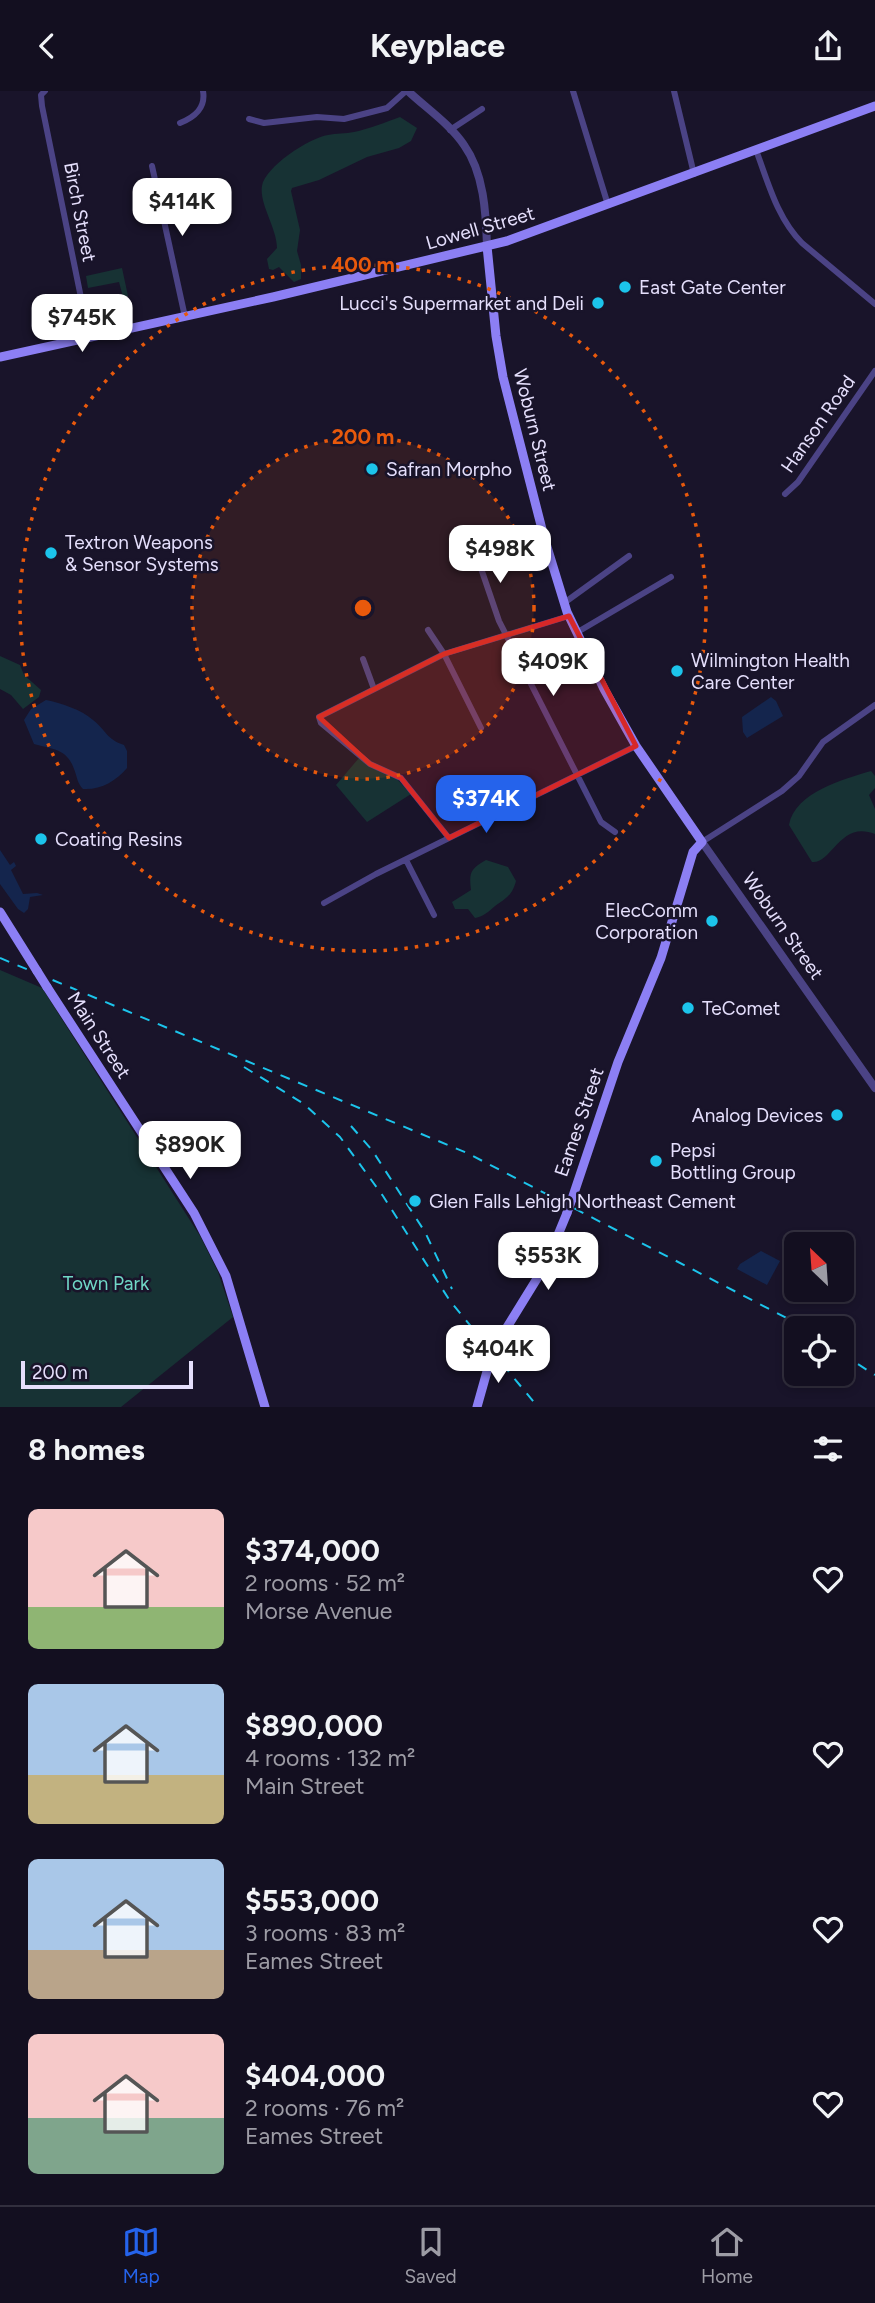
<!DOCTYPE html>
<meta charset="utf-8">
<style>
body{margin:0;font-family:Figtree,sans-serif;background:#201d2d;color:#f1f3f6;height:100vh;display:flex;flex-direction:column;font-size:26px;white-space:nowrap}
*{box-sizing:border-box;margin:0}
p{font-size:23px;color:#9d9ca5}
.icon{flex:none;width:38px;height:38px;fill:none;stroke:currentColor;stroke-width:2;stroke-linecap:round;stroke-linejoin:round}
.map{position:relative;height:1316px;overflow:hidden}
.side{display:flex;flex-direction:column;background:#130f20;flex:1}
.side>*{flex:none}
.needle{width:46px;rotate:335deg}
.fabs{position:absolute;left:784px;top:1141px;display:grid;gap:14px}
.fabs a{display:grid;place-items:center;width:70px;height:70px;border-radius:10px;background:#130f20;box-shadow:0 4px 10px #0003,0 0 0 2px #322f3e;font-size:35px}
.scale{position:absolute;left:21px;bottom:18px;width:172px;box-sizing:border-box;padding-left:7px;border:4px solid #e5dffc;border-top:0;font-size:19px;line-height:24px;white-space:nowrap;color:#e5dffc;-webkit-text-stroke:5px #19142a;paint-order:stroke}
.price{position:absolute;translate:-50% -60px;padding:0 16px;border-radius:14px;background:#fff;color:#222;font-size:23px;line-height:46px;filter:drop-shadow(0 2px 4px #0008)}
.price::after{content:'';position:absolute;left:50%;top:42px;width:21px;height:16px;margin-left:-10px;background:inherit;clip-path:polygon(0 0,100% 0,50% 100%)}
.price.on{background:#2563eb;color:#fff}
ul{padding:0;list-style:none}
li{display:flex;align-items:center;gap:21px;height:175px;padding:0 28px}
li span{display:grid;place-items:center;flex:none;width:196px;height:140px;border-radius:10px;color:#555}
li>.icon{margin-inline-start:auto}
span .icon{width:84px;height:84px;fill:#fffc;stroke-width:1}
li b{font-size:30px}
h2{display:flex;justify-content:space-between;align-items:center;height:84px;padding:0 28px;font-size:30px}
header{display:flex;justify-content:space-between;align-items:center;height:91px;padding:0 28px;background:#130f20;font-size:32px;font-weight:700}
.tabs{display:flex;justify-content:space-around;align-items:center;height:98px;border-top:2px solid #322f3e;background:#130f20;font-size:19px;color:#9d9ca5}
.tabs a{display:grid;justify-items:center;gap:4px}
.tabs .on{color:#2563eb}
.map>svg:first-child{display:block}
.green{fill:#173234}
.water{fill:#14254d}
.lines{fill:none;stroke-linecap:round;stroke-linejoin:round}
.minor{stroke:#4b4385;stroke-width:6}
.tertiary{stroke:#4b4385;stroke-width:8}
.secondary{stroke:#8c7ff4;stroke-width:9}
.rail{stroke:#1cc4eb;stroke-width:2;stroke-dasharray:10 9;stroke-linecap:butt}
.secondary-bridge{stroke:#8c7ff4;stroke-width:9}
.marked{fill:#d62828;fill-opacity:0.2;stroke:#d62828;stroke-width:5;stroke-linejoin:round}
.ring{fill:none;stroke:#e8590c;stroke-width:3.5;stroke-dasharray:3.5 7}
.poi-dot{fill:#1cc4eb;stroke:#19142a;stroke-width:2.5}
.labels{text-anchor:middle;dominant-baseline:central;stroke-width:5;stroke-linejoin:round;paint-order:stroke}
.street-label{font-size:19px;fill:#e5dffc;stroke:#19142a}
.poi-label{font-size:19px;fill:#e5dffc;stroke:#19142a;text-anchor:start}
.park-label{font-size:19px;fill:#70d8c7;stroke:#19142a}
.centre{fill:#e8590c;stroke:#19142a;stroke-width:3.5}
.ring-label{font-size:21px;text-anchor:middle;font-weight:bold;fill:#e8590c;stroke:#19142a;stroke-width:5;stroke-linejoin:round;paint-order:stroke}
</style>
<header><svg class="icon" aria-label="back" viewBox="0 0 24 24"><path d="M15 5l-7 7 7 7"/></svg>Keyplace<svg class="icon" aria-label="share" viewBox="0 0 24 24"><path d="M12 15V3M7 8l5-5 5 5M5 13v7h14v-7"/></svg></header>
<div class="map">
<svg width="875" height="1316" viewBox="0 0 875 1316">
<rect width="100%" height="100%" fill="#19142a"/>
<path class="green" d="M 400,26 L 417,37 L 411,50 L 399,57 L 367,66 L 319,89 L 292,97 L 291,100 L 300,139 L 297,160 L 301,174 L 301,188 L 294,191 L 279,176 L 273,179 L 269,178 L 267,168 L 277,157 C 277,137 259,113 262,95 C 265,76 309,47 328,44 C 336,42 346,43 354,41 C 369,38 386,31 400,26 Z
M 122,177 L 128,205 L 123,206 L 119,191 L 88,197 L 86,185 Z
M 0,565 L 20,574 L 24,584 L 41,599 L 39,606 L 23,618 L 11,604 L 0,598 Z
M 359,667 L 394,685 L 411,703 L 367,731 L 336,694 Z
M 871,680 L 875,685 L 875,697 L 869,704 L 875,718 L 875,743 C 840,729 832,773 812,771 L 789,734 C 795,701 844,688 871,680 Z
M 486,769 L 508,776 L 516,790 C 512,805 506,807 495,815 C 488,821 484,825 475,827 L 468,818 L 455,818 L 452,811 L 471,799 C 469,782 470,778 486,769 Z
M 0,879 L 42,897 L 200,1145 L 218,1181 L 233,1226 L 121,1316 L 0,1316 Z"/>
<path class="water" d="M 771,606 L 776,610 L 783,625 L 747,647 L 743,641 L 742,626 Z
M 46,609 C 61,612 82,619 93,629 C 107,640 106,648 124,654 L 127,660 L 127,677 C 116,690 101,699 83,698 C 77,692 77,685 74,678 C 67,657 51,658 34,653 L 24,629 L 31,618 Z
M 0,759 L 10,774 L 14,771 L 16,775 L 11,779 L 23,803 L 37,802 L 43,804 L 30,806 L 28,818 L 24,822 L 18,818 L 0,793 Z
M 761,1160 L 780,1170 L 767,1194 L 737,1178 L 740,1173 Z"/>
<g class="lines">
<path class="minor" d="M 45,0 L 41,4 L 42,15 L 89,246
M 573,0 L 608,114
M 674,0 L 694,83
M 249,28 L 264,32 L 317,26 L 344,28 L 387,17 L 406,0
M 180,32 C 195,26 206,17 203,0
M 450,39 L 482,18
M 756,59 C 768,91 777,127 802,152 L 875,213
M 152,75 L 185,226
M 785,403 L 798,391 L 875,280
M 473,454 L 499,530 L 601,731 L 615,741
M 564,512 L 629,465
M 428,539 L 444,563 L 481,637
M 576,542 L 671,486
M 363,568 L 374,598
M 449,747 L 401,687 L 370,673 L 321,632 L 319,626 L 444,563 L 569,525
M 702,751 L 782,700 L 799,685 L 823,651 L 875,614
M 406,769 L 434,824
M 324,812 L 376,783 L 636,655"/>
<path class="tertiary" d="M 408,0 C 426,17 450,33 464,54 C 484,82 486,122 487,155
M 702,751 L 875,997"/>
<path class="secondary" d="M 487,155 L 496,245 L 503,286 L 544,446 L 567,521 L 604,598 L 636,655 L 702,751 L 693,761 L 661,867 L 618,971 L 572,1108
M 0,266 L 273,206 L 507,150 L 875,15
M 0,821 L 37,880
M 47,896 L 194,1122 L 226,1185 L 265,1316
M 477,1316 L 493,1259 L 546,1173 L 567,1122"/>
<path class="rail" d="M 0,867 L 467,1062 L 806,1237
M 244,976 L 304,1013 L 340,1046 L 383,1105 L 450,1210 L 538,1316
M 351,1035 L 372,1059 L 425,1141 L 452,1198
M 842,1263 L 875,1284"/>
<path class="secondary-bridge" d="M 37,880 L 47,896
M 567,1122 L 572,1108"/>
</g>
<path class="marked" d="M 569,525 L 636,655 L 449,747 L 401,687 L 370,673 L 319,626 L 444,563 Z"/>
<circle cx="363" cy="517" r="171" fill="#e8590c" fill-opacity=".12"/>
<g class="ring">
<circle cx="363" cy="517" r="171"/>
<circle cx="363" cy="517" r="343"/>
</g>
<g class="poi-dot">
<circle cx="625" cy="196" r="7"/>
<circle cx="598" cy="212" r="7"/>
<circle cx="372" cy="378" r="7"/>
<circle cx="51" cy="462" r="7"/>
<circle cx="677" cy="580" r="7"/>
<circle cx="41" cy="748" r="7"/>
<circle cx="712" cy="830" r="7"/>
<circle cx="688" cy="917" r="7"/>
<circle cx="837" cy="1024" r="7"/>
<circle cx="656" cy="1070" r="7"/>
<circle cx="415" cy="1110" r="7"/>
</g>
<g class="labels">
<g class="street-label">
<text transform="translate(80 121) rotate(79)">Birch Street</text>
<text transform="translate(480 137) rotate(-16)">Lowell Street</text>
<text transform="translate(818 333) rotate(-55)">Hanson Road</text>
<text transform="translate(535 339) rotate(76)">Woburn Street</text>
<text transform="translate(783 835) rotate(55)">Woburn Street</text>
<text transform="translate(99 944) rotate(57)">Main Street</text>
<text transform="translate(579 1031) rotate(-71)">Eames Street</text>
</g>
<g class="poi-label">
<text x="639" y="196">East Gate Center</text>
<text x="584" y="212" text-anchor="end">Lucci's Supermarket and Deli</text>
<text x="386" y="378">Safran Morpho</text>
<text x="65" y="451">Textron Weapons<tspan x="65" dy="22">&amp; Sensor Systems</tspan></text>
<text x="691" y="569">Wilmington Health<tspan x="691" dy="22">Care Center</tspan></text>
<text x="55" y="748">Coating Resins</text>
<text x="698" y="819" text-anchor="end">ElecComm<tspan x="698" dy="22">Corporation</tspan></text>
<text x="702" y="917">TeComet</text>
<text x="823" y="1024" text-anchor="end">Analog Devices</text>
<text x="670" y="1059">Pepsi<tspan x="670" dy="22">Bottling Group</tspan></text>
<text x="429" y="1110">Glen Falls Lehigh Northeast Cement</text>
</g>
<g class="park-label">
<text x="106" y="1192">Town Park</text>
</g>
</g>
<circle cx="363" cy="517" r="10" class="centre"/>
<g class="ring-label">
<text x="363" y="181">400 m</text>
<text x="363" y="353">200 m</text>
</g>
</svg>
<div class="fabs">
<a><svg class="needle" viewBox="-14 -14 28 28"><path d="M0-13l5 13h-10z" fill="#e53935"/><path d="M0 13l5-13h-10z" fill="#9d9ca5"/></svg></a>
<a><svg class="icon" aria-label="locate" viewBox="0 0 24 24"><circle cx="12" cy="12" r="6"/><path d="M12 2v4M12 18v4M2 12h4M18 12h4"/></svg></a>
</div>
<div class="scale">200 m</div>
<b class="price" style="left:182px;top:147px">$414K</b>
<b class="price" style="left:82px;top:263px">$745K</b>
<b class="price" style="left:500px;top:494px">$498K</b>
<b class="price" style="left:553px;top:607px">$409K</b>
<b class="price on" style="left:486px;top:744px">$374K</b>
<b class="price" style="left:190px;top:1090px">$890K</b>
<b class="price" style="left:548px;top:1201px">$553K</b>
<b class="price" style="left:498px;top:1294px">$404K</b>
</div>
<section class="side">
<h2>8 homes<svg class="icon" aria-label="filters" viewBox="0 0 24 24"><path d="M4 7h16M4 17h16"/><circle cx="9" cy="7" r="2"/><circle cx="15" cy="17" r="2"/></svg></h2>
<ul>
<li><span style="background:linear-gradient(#f6c9c9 70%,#8fb573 0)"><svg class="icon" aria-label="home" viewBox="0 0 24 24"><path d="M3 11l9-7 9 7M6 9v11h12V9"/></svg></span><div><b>$374,000</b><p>2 rooms · 52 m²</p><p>Morse Avenue</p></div><svg class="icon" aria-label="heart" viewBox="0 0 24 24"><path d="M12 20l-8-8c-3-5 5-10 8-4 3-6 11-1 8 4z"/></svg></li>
<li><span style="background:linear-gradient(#a9c7e8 65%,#c2b280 0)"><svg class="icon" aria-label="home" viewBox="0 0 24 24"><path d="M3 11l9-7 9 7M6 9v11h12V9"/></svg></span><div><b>$890,000</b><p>4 rooms · 132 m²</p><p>Main Street</p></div><svg class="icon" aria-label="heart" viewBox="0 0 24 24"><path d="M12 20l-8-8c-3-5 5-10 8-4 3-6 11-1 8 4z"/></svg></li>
<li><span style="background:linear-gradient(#a9c7e8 65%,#b9a48a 0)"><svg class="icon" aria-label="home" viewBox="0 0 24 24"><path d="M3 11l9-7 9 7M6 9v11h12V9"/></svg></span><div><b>$553,000</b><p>3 rooms · 83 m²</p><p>Eames Street</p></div><svg class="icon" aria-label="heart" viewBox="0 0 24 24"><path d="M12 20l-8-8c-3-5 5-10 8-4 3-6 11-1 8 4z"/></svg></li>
<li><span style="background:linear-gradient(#f6c9c9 60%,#7fa58c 0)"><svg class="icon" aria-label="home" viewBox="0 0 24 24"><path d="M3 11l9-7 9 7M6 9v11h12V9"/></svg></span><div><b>$404,000</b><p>2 rooms · 76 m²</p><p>Eames Street</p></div><svg class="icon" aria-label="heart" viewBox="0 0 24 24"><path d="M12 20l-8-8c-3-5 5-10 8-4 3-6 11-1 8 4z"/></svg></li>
</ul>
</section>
<nav class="tabs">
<a class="on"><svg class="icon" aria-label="map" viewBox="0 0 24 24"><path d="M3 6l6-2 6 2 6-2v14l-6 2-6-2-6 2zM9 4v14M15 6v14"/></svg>Map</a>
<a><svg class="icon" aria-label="saved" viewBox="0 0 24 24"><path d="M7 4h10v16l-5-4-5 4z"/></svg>Saved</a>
<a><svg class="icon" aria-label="home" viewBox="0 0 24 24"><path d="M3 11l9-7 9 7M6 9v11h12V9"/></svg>Home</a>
</nav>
